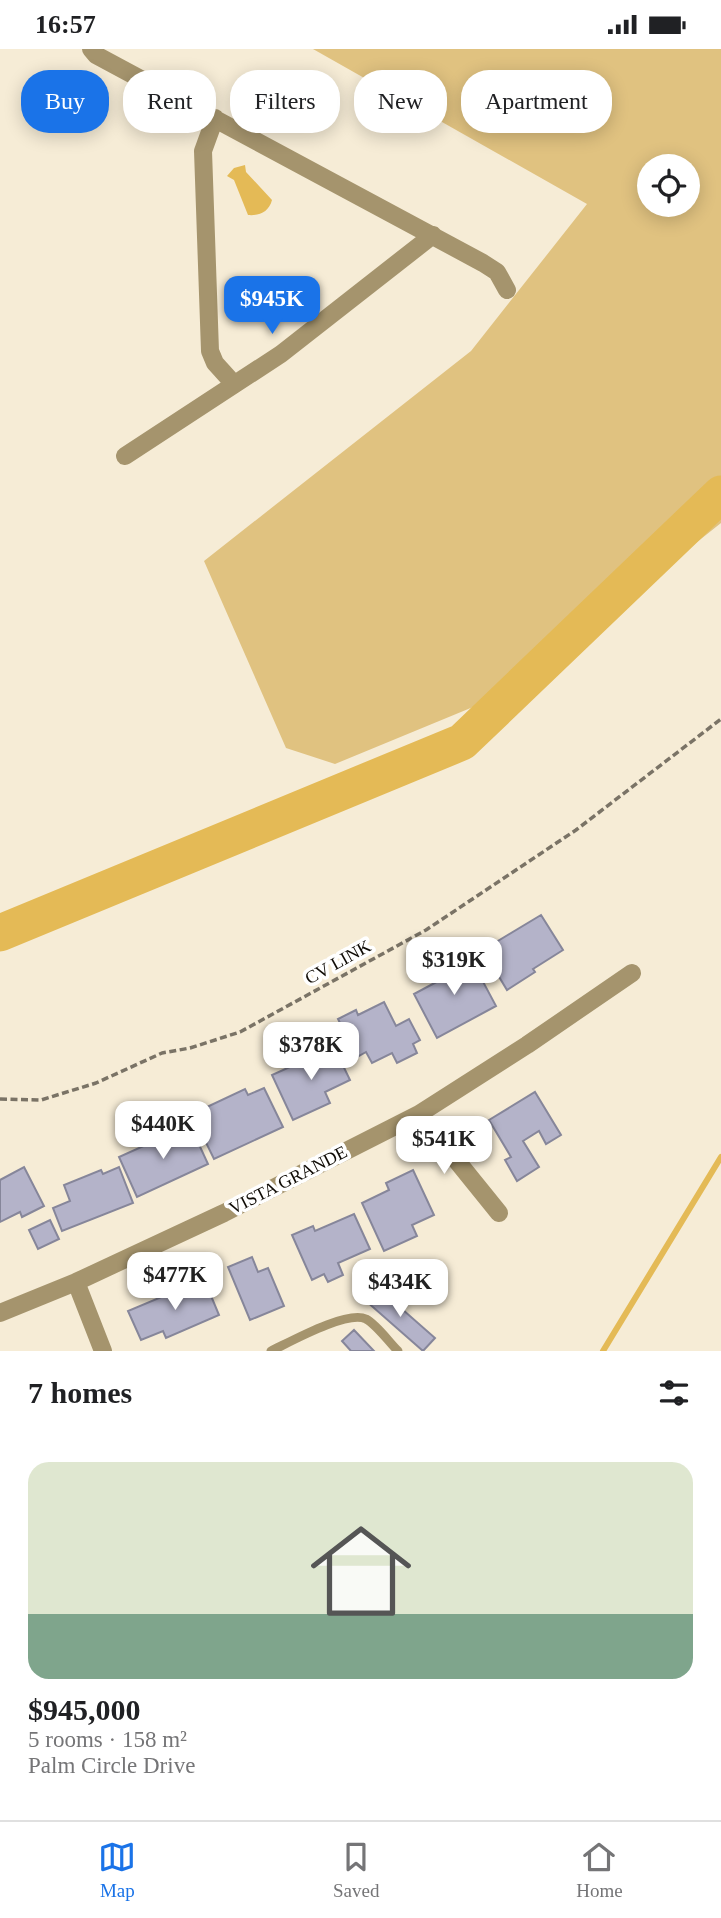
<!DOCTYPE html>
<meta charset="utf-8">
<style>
body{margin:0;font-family:Georgia,serif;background:#f2f2f2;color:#202124;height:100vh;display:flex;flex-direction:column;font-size:26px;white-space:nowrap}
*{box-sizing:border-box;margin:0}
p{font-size:23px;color:#757577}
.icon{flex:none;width:38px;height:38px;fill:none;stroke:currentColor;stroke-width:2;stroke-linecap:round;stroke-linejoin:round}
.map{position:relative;height:1302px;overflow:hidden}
.sheet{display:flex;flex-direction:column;background:#fff;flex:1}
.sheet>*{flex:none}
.hud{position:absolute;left:21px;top:21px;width:679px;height:63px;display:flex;gap:14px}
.buttons{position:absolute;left:637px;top:105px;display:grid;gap:14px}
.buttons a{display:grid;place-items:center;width:63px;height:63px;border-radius:50%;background:#fff;box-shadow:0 4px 18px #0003;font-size:35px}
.price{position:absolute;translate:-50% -60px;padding:0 16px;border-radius:14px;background:#fff;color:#222;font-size:23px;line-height:46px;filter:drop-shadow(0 2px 4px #0008)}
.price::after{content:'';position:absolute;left:50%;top:42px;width:21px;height:16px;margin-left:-10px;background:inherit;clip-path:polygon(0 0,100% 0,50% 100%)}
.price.current{background:#1a73e8;color:#fff}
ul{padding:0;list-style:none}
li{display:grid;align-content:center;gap:14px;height:371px;padding:0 28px}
li span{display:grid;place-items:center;height:217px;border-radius:21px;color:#555}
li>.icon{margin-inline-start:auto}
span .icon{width:126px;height:126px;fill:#fffc;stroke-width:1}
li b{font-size:30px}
h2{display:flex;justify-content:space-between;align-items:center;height:84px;padding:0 28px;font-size:30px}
.pill{padding:0 24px;border-radius:28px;background:#fff;box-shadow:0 4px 18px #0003;font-size:24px;line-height:63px}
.pill.current{background:#1a73e8;color:#fff}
.status{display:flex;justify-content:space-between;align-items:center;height:49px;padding:0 35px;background:#fff;direction:ltr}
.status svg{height:19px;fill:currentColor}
.tabs{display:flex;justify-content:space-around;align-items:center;height:98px;border-top:2px solid #e0e0e0;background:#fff;font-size:19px;color:#757577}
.tabs a{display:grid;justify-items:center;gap:4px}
.tabs .current{color:#1a73e8}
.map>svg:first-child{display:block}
.green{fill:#e0c280;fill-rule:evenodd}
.water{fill:#e4ba56}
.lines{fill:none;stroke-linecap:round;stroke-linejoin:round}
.stream{stroke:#e4ba56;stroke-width:6}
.river{stroke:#e4ba56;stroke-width:37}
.building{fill:#b4b3c9;stroke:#86869a;stroke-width:2}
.path{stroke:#7a7366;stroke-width:3.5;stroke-dasharray:7 3.5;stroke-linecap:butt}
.lane{stroke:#a5946d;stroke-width:9}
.street{stroke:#a5946d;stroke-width:18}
.labels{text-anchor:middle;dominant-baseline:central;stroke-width:7;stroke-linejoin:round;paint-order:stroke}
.street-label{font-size:18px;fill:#0f0b05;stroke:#fff}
</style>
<div class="status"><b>16:57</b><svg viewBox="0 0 49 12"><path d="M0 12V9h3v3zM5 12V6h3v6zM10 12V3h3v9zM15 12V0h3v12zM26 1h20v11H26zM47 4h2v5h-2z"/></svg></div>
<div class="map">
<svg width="721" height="1302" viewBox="0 0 721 1302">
<rect width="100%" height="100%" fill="#f6ecd6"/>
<path class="green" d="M 313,0 L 721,0 L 721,474 L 507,644 L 335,715 L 286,699 L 204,512 L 471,302 L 587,155 ZM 649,117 L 688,117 L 688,156 L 649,156 Z"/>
<path class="water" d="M 245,116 L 246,123 L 272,151 C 269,163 259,167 248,166 L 234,131 L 227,127 L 234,119 Z"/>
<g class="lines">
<path class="stream" d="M 603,1302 L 721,1108"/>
<path class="river" d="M 0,884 L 462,693 L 721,445"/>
</g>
<path class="building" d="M 541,866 L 563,901 L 533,920 L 535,923 L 507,941 L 483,901 Z
M 454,905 L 461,918 L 472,912 L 496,957 L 437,989 L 414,945 L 444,929 L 436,914 Z
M 384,953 L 396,977 L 409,970 L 420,991 L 413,995 L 417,1004 L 397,1014 L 392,1004 L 372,1014 L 366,1003 L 357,1008 L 338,970 L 356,961 L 358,966 Z
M 334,998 L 350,1031 L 325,1043 L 330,1054 L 293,1071 L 272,1026 Z
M 264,1039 L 283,1078 L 214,1110 L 192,1065 L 245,1040 L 248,1046 Z
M 535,1043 L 561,1086 L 546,1095 L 539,1082 L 523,1092 L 539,1118 L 517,1132 L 505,1111 L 511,1108 L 489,1071 Z
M 190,1076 L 208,1115 L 137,1148 L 119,1108 Z
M 24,1118 L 44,1157 L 22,1168 L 20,1163 L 0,1173 L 0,1131 Z
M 119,1118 L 133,1154 L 62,1182 L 53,1159 L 70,1152 L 64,1136 L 101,1121 L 103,1125 Z
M 413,1121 L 434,1166 L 412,1176 L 417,1187 L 384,1202 L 362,1154 L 389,1141 L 386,1134 Z
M 354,1165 L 370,1200 L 338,1214 L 343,1226 L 328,1233 L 324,1225 L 312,1231 L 292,1186 L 313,1177 L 315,1182 Z
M 50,1171 L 59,1190 L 38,1200 L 29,1181 Z
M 252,1208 L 258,1223 L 268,1219 L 284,1257 L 250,1271 L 228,1218 Z
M 204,1230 L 219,1266 L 166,1289 L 163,1282 L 141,1291 L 128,1262 Z
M 378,1239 L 435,1289 L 423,1302 L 366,1252 Z
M 354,1281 L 374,1302 L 351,1302 L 342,1292 Z"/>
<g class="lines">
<path class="path" d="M 0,1050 L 41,1051 L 96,1034 L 162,1004 L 190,999 L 240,983 L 426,881 L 576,781 L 721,670"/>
<path class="lane" d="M 271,1302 C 290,1293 347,1261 366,1270 C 377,1276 388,1292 398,1302"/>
<path class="street" d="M 91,0 L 96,6 L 483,214 L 497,223 L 507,241
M 215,69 L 203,102 L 210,302 L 215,314 L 234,335
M 125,407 L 281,305 L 433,186
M 419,1065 L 499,1164
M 76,1233 L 103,1302
M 0,1264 L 76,1233 L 224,1164 L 419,1065 L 527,996 L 632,924"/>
</g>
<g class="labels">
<g class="street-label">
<text transform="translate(338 913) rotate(-29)">CV LINK</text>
<text transform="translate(288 1131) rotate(-27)">VISTA GRANDE</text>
</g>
</g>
</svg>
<div class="buttons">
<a><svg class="icon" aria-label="locate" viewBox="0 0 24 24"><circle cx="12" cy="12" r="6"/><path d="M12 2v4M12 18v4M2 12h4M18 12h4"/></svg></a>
</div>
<b class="price current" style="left:272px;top:287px">$945K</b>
<b class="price" style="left:454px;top:948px">$319K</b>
<b class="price" style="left:311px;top:1033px">$378K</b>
<b class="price" style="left:163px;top:1112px">$440K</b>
<b class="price" style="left:444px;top:1127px">$541K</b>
<b class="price" style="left:175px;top:1263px">$477K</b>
<b class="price" style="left:400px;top:1270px">$434K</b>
<div class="hud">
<a class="pill current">Buy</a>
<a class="pill">Rent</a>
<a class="pill">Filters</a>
<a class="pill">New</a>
<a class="pill">Apartment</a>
</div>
</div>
<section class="sheet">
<h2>7 homes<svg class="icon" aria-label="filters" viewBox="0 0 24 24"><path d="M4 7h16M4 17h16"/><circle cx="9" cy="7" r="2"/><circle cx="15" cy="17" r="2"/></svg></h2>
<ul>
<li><span style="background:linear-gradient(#dfe7d0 70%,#7fa58c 0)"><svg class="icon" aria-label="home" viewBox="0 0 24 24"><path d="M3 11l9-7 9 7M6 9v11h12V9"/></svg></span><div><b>$945,000</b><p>5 rooms · 158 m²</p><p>Palm Circle Drive</p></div></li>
</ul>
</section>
<nav class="tabs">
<a class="current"><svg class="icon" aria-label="map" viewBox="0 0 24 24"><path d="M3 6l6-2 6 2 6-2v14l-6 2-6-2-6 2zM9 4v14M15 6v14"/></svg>Map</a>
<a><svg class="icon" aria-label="saved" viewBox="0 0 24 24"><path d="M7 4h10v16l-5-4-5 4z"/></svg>Saved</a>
<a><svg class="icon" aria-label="home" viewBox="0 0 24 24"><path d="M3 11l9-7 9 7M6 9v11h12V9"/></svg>Home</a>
</nav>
